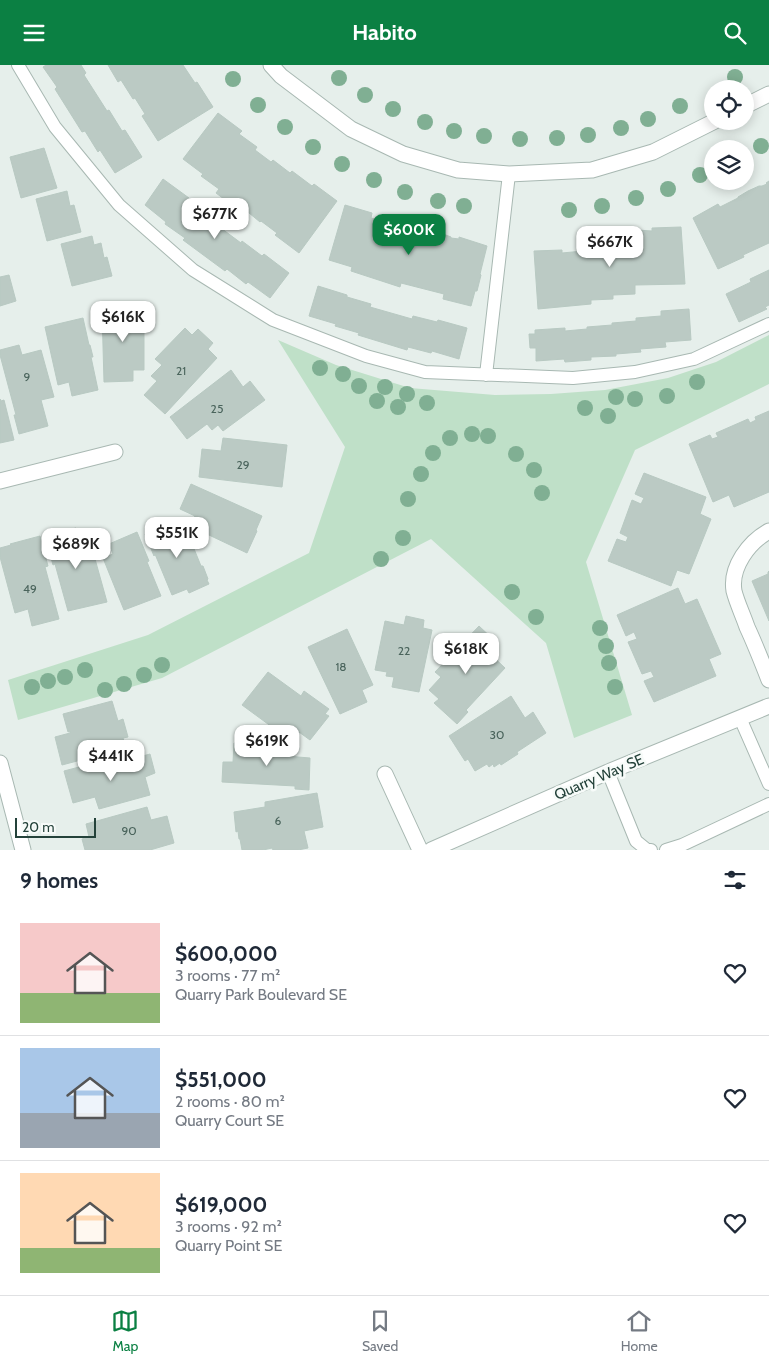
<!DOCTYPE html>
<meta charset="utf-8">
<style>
body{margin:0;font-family:Cabin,sans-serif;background:#f2f2f3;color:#1f2937;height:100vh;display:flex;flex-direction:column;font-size:19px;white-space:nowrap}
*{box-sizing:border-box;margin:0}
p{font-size:16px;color:#747a83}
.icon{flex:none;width:28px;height:28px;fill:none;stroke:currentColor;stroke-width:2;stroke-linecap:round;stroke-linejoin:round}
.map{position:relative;height:785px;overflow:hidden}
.side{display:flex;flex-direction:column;background:#fff;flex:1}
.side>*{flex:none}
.fabs{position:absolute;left:704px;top:15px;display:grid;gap:10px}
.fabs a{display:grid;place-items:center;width:50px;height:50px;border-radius:50%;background:#fff;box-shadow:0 2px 12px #0003;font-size:25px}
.scale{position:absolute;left:15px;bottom:12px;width:81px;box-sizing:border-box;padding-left:5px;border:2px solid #24423a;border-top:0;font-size:14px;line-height:18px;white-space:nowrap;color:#24423a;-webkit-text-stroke:4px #f7fbf9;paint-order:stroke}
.price{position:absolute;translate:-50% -42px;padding:0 11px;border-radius:10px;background:#fff;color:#222;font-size:16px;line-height:32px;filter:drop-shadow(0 1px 2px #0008)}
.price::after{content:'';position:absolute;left:50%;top:30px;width:15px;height:11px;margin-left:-8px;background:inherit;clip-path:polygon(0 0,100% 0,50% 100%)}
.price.on{background:#0b8043;color:#fff}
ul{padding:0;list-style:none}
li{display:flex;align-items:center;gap:15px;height:125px;padding:0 20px}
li+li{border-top:1px solid #e0e1e3}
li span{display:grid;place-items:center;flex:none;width:140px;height:100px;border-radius:0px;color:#555}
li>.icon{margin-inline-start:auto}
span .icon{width:60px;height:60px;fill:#fffc;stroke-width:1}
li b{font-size:21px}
h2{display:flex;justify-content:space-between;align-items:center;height:60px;padding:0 20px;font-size:21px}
header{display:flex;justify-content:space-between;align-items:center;height:65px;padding:0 20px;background:#0b8043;color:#fff;font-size:22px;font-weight:700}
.tabs{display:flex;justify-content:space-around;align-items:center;height:70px;border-top:1px solid #e0e1e3;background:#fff;font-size:14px;color:#747a83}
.tabs a{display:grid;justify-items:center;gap:2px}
.tabs .on{color:#0b8043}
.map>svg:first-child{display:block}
.green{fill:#bfe0c8}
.building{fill:#bbcac4;stroke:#b8c9c2}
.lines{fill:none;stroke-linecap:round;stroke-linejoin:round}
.service-casing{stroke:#a8b8b2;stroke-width:14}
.minor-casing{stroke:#a8b8b2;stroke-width:17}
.tertiary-casing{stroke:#a8b8b2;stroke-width:17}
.service{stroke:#fff;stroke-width:12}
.minor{stroke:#fff;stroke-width:15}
.tertiary{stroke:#fff;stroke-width:15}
.tree{fill:#80af93}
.labels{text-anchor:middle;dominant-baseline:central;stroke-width:5;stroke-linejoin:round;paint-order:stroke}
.number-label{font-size:12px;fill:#4a645c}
.street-label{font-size:15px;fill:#24423a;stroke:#f7fbf9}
</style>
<header><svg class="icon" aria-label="menu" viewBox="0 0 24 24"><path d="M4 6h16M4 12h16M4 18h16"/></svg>Habito<svg class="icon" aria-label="search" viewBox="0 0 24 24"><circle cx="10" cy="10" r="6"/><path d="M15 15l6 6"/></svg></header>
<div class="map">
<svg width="769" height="785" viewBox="0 0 769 785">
<rect width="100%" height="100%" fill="#e6efeb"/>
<path class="green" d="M 769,270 L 769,319 L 635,385 L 586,497 L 632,650 L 574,673 L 546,578 L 431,474 L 162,613 L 18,655 L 8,615 L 148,570 L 309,488 L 345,382 L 278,275 L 336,300 L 410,323 L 495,330 L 551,329 L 605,325 L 668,313 L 716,297 Z"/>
<path class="building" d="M 46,0 L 81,0 L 86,8 L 84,10 L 107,46 L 109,45 L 122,66 L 125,65 L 142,92 L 115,108 L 100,85 L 98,87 L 85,66 L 82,67 L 55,24 L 57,22 L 43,2 Z
M 108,0 L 183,0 L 195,18 L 197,17 L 213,42 L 158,76 L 142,51 L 145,49 L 135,33 L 133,34 L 121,15 L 118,17 Z
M 218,48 L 242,66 L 239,69 L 257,82 L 255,85 L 271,97 L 273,95 L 290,108 L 292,106 L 312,121 L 314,119 L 337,136 L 299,188 L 275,170 L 277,168 L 261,156 L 260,157 L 243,143 L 240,146 L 216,128 L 219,124 L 201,111 L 203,109 L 183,94 Z
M 44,83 L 57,123 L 21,133 L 10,92 Z
M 163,114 L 189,133 L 188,135 L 208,150 L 206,152 L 241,178 L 242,176 L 262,191 L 264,189 L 289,208 L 270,233 L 248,217 L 246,219 L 227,204 L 225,206 L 183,175 L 185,173 L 165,159 L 166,157 L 145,140 Z
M 769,116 L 769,178 L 743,190 L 744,192 L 718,204 L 693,153 L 718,139 L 720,142 L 738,133 L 738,132 L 748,126 L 759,121 L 762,121 L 767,119 L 766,118 Z
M 67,126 L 70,141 L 74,140 L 81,167 L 47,176 L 36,134 Z
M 345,140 L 372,148 L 371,153 L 392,158 L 392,161 L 411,167 L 412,164 L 434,171 L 435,166 L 451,172 L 451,173 L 459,174 L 459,172 L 487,181 L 480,209 L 481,210 L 477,226 L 475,226 L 471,241 L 443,234 L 444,229 L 401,218 L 400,222 L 351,206 L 352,202 L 329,195 Z
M 681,162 L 685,219 L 635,220 L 635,229 L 613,230 L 613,234 L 591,235 L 591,239 L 538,244 L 534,186 L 562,185 L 562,188 L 583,186 L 583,180 L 606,178 L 606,175 L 628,174 L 627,167 L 637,166 L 637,165 L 652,166 L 652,163 Z
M 92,171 L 94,180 L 101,178 L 104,193 L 107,192 L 112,211 L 72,221 L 61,179 Z
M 769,205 L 769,240 L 765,242 L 767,244 L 739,257 L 726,229 L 751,217 L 750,214 Z
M 9,210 L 16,236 L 0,241 L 0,212 Z
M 318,221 L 347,230 L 347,232 L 371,239 L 370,242 L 412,254 L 413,251 L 437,257 L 438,255 L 467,263 L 459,294 L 432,286 L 431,288 L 408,282 L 407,285 L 358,270 L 359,268 L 335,261 L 336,259 L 309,251 Z
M 144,240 L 144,305 L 133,305 L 133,316 L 104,317 L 102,245 L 117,245 L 117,241 Z
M 689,244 L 691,275 L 665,277 L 666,282 L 640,284 L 641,287 L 616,289 L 616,291 L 591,292 L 591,295 L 565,297 L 564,294 L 536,296 L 536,283 L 530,283 L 529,269 L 535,269 L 535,265 L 565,263 L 565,266 L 587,264 L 587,262 L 612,260 L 612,258 L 636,256 L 636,253 L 661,251 L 661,246 Z
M 83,253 L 89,280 L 90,280 L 93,292 L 91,292 L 98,325 L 72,331 L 69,317 L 58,320 L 45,262 Z
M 185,263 L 192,270 L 198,264 L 213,278 L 208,284 L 217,293 L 165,349 L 144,330 L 157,316 L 151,311 L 162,300 L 155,294 Z
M 19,280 L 22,290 L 41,285 L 54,332 L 41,335 L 48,361 L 19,369 L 14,350 L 16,350 L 0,290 L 0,285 Z
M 231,305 L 243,322 L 250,316 L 265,335 L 223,366 L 218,360 L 212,365 L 207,359 L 187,374 L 170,352 Z
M 0,334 L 1,336 L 4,335 L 14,375 L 0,378 Z
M 769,346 L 769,427 L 734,442 L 729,430 L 713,437 L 689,379 L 710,370 L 712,374 L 718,372 L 716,368 L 748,354 L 750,358 L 756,355 L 755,352 Z
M 223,373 L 287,380 L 282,422 L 199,412 L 202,384 L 221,386 Z
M 644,408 L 706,432 L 700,449 L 711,454 L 689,509 L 677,505 L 671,521 L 608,496 L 617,474 L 626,477 L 628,472 L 620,468 L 632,435 L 641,439 L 644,433 L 635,429 Z
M 191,419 L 262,451 L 256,465 L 257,466 L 247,488 L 190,461 L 195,451 L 180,444 Z
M 172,458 L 176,469 L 186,464 L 201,501 L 203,501 L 208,514 L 207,515 L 209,519 L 189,528 L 187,524 L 172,530 L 155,489 L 154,491 L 145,469 Z
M 76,463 L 80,479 L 90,476 L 107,537 L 68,546 L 55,499 L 53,500 L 45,471 Z
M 137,467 L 149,496 L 147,497 L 161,531 L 124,545 L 103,493 L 113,489 L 109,479 Z
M 40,471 L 48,501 L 45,502 L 59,554 L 32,561 L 28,544 L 15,548 L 0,492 L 0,483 L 11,480 L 10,479 Z
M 769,506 L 769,556 L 752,516 L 768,509 L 768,507 Z
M 678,523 L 685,539 L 697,534 L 721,589 L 709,594 L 716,611 L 654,637 L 644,616 L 654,612 L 651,606 L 642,609 L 628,577 L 637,574 L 634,567 L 626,571 L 617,550 Z
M 406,551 L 424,555 L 423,563 L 432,565 L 419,627 L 392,622 L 394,612 L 386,611 L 387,607 L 375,605 L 385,556 L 404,560 Z
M 479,561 L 496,577 L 487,586 L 505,603 L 466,645 L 468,647 L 457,659 L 434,638 L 439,634 L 429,625 L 441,612 L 435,607 Z
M 347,564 L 373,620 L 362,625 L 367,637 L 340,649 L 308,582 Z
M 268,607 L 301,631 L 304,626 L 329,644 L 325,649 L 329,651 L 310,675 L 299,667 L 293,676 L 288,672 L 287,673 L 242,640 Z
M 511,631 L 525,653 L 533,647 L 546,668 L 517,687 L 518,689 L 501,700 L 500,698 L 494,702 L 493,699 L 489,702 L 487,699 L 475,706 L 468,694 L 465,696 L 449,671 Z
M 112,636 L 118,656 L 123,654 L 128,672 L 123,673 L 126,683 L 62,700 L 55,672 L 70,668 L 70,666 L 68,667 L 63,649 Z
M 234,678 L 287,681 L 286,691 L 310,693 L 309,725 L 295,724 L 295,721 L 222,717 L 223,697 L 233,697 Z
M 150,689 L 155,708 L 145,712 L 150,730 L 99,744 L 95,732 L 73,738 L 64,706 L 98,697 L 99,703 Z
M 317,728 L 323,762 L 304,766 L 308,783 L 298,785 L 273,785 L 272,783 L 263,785 L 242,785 L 240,774 L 239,774 L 238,766 L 236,767 L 234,747 L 265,742 L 265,737 Z
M 147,742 L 151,755 L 167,751 L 174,778 L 150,785 L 85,785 L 82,774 L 89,772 L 86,759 Z"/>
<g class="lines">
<g class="service-casing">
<path id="service" d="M 18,0 L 55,62 L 119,140 L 193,205 L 273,255 L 366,291 L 425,307 L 573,313 L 635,307 L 694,294 L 769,259
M 486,310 L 509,109
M 740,653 L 769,719
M 608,707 L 636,776 L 647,785 L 651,785
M 666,785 L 682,780 L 767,740 L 769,739"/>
</g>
<g class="minor-casing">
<path id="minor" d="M 0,416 L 115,387
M 769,466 C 749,477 730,502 734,526 C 737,538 743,550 747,562 C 755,579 762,597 769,615
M 0,698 L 23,785
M 385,709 L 420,785
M 431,785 L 608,707 L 769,641"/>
</g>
<g class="tertiary-casing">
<path id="tertiary" d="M 271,0 L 281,11 L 351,64 L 403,89 L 458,105 L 509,109 L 592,105 L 653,87 L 715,56
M 745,41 L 769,29"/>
</g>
<use href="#service" class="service"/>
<use href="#minor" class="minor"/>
<use href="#tertiary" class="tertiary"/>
</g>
<g class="tree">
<circle cx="735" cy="12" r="8"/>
<circle cx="339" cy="13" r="8"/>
<circle cx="233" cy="14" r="8"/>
<circle cx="365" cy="30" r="8"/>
<circle cx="258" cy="40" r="8"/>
<circle cx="680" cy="41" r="8"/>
<circle cx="393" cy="44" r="8"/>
<circle cx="648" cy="54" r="8"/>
<circle cx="425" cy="57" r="8"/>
<circle cx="285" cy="62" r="8"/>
<circle cx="621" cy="63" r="8"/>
<circle cx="454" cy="66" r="8"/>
<circle cx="588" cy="70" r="8"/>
<circle cx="484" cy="71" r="8"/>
<circle cx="557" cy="73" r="8"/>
<circle cx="520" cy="74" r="8"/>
<circle cx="761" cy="81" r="8"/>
<circle cx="313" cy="82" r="8"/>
<circle cx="342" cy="99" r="8"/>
<circle cx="700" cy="110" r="8"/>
<circle cx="374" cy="115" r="8"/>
<circle cx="668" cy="124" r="8"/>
<circle cx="405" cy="127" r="8"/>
<circle cx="636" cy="133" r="8"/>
<circle cx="438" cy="136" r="8"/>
<circle cx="464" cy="141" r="8"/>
<circle cx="602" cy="141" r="8"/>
<circle cx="569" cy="145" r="8"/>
<circle cx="320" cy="303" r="8"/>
<circle cx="343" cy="309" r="8"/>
<circle cx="697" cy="317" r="8"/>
<circle cx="359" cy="321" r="8"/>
<circle cx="385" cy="322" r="8"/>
<circle cx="407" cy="329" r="8"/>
<circle cx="667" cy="331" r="8"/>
<circle cx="616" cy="332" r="8"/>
<circle cx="635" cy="334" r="8"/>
<circle cx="377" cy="336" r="8"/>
<circle cx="427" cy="338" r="8"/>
<circle cx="398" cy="342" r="8"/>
<circle cx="585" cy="343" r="8"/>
<circle cx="608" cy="351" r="8"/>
<circle cx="472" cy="369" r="8"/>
<circle cx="488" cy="371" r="8"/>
<circle cx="450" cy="373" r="8"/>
<circle cx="433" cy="388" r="8"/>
<circle cx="516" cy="389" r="8"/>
<circle cx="534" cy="405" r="8"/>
<circle cx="421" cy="409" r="8"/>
<circle cx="542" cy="428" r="8"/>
<circle cx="408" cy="434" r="8"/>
<circle cx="403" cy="473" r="8"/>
<circle cx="381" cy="494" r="8"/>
<circle cx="512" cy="527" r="8"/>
<circle cx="536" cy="552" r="8"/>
<circle cx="600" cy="563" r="8"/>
<circle cx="606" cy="581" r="8"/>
<circle cx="609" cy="598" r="8"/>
<circle cx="162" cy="600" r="8"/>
<circle cx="85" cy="605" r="8"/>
<circle cx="144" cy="610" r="8"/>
<circle cx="65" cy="612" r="8"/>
<circle cx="48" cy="616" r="8"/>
<circle cx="124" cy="619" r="8"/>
<circle cx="32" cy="622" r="8"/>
<circle cx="615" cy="622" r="8"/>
<circle cx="105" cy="625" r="8"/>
</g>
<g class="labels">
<g class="number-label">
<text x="181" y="305">21</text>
<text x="27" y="311">9</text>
<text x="217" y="343">25</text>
<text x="243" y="399">29</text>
<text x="30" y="523">49</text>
<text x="404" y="585">22</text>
<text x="341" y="601">18</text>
<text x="497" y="669">30</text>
<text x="278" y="755">6</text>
<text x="129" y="765">90</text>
</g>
<g class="street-label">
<text transform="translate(599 712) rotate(-23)">Quarry Way SE</text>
</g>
</g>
</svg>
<div class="fabs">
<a><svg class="icon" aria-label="locate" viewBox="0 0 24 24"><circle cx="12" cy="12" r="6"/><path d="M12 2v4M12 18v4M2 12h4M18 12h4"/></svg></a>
<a><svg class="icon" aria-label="layers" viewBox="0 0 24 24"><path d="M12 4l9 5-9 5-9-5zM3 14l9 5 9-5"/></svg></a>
</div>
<div class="scale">20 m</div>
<b class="price" style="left:215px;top:175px">$677K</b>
<b class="price on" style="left:409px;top:191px">$600K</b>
<b class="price" style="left:610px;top:203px">$667K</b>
<b class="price" style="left:123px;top:278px">$616K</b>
<b class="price" style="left:177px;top:494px">$551K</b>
<b class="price" style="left:76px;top:505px">$689K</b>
<b class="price" style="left:466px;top:610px">$618K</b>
<b class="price" style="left:267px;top:702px">$619K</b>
<b class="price" style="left:111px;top:717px">$441K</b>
</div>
<section class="side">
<h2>9 homes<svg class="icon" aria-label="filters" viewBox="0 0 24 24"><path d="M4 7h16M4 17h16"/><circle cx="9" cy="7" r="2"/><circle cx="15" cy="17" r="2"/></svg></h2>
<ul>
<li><span style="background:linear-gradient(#f6c9c9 70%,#8fb573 0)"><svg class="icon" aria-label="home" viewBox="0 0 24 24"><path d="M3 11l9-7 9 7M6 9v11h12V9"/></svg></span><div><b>$600,000</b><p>3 rooms · 77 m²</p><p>Quarry Park Boulevard SE</p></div><svg class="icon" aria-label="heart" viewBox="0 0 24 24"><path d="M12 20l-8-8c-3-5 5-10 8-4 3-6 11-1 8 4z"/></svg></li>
<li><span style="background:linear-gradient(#a9c7e8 65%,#9aa5b1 0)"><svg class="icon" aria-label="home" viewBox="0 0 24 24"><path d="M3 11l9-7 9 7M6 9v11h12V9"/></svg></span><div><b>$551,000</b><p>2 rooms · 80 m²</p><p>Quarry Court SE</p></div><svg class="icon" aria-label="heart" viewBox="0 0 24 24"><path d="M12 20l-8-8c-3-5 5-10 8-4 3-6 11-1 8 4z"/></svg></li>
<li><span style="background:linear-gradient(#ffd9b3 75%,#8fb573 0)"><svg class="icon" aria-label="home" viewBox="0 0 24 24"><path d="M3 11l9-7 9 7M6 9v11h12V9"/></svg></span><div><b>$619,000</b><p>3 rooms · 92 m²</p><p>Quarry Point SE</p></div><svg class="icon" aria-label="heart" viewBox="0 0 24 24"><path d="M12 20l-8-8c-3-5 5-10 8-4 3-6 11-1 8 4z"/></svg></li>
</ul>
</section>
<nav class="tabs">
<a class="on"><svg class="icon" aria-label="map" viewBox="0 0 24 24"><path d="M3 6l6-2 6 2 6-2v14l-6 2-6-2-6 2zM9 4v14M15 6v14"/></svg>Map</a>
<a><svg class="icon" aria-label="saved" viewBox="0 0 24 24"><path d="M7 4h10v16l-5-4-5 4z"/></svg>Saved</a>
<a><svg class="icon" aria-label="home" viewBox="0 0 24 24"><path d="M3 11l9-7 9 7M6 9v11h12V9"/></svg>Home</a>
</nav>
